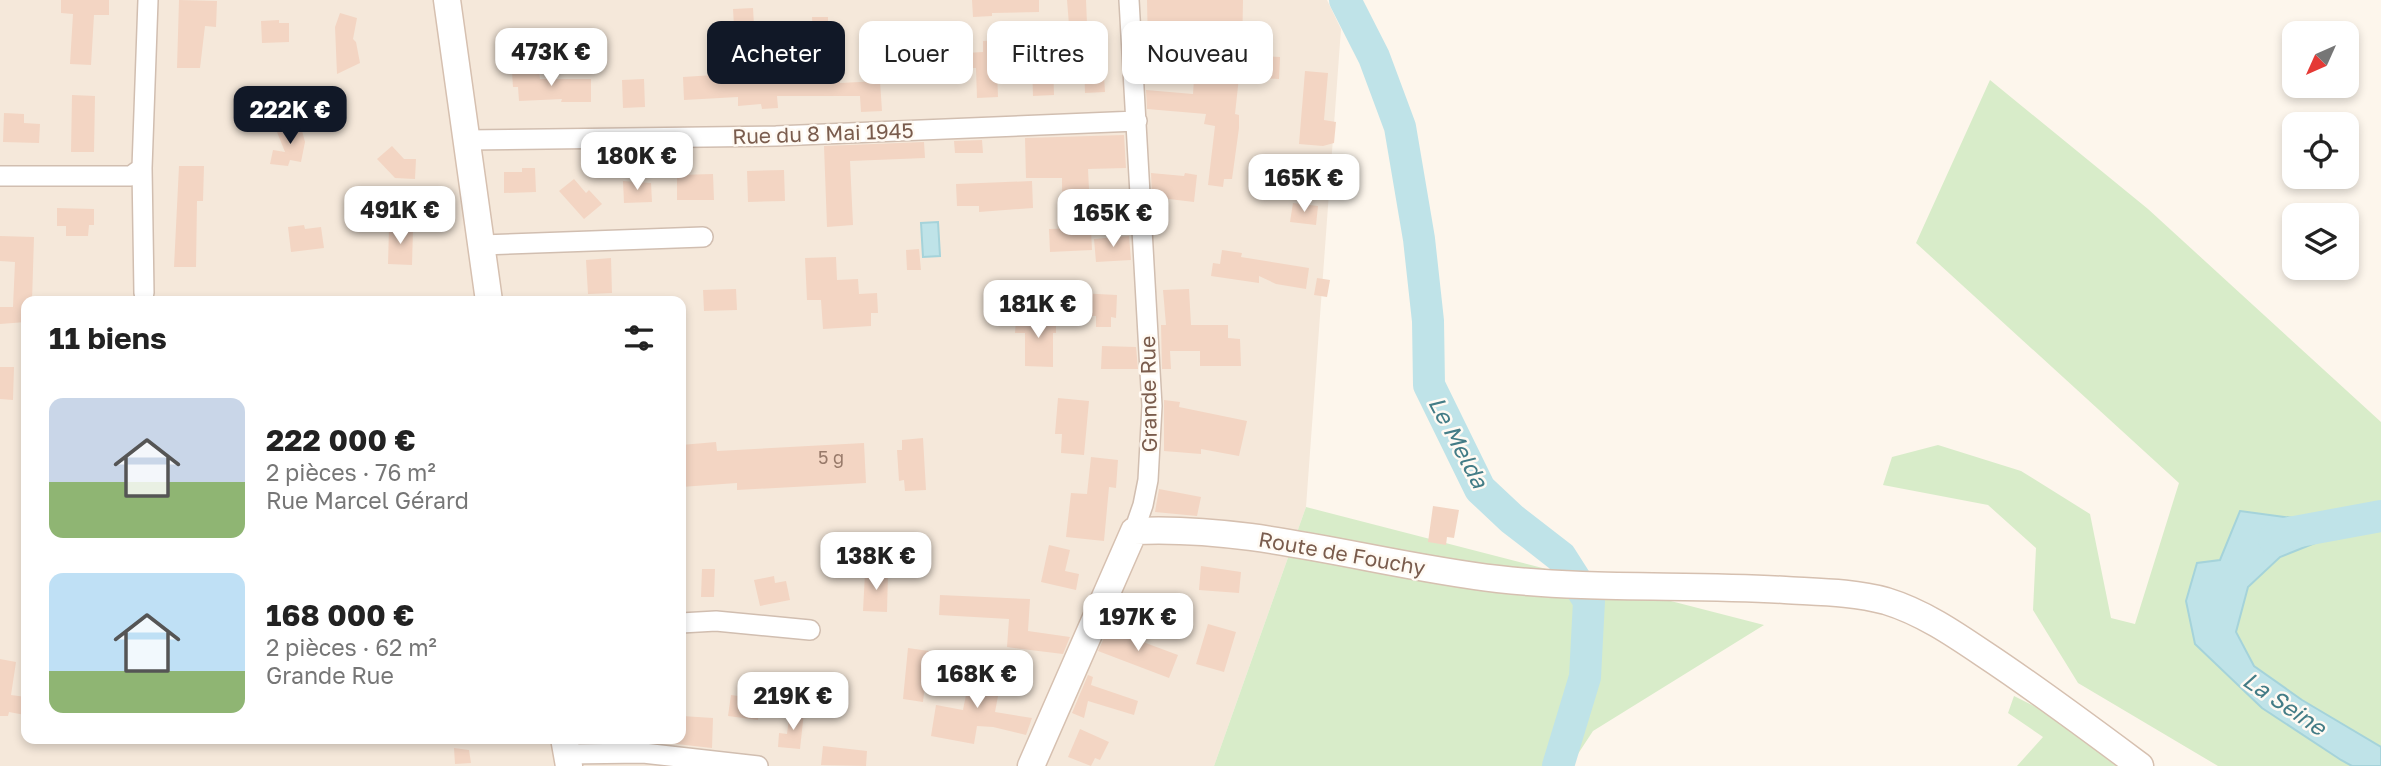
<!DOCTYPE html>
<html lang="fr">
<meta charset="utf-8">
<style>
body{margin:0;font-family:"Golos Text",sans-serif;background:#f6f6f6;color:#222;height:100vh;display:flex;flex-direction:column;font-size:26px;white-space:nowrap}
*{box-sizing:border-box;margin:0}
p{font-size:23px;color:#767676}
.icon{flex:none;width:38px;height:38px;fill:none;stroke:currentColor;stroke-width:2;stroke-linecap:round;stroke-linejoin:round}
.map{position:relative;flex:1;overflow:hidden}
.sheet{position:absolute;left:21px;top:296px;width:665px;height:448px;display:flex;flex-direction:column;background:#fff;border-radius:14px;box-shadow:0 4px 10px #0003}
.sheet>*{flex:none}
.guide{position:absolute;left:707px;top:21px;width:665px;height:63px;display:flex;gap:14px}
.needle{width:46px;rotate:225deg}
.buttons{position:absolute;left:2282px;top:21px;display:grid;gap:14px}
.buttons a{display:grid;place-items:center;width:77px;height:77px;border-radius:14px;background:#fff;box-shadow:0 4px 10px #0003;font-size:35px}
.price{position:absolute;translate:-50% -60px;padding:0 16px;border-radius:14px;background:#fff;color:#222;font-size:23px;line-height:46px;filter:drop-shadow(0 2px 4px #0008)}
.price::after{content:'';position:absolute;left:50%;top:42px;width:21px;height:16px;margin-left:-10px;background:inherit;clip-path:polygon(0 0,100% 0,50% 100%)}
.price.on{background:#111827;color:#fff}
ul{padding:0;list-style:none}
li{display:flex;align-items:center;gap:21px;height:175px;padding:0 28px}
li span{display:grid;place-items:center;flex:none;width:196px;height:140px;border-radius:14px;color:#555}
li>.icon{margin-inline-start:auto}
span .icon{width:84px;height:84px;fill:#fffc;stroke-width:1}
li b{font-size:30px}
h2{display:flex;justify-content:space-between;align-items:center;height:84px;padding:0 28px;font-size:30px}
.pill{padding:0 24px;border-radius:14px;background:#fff;box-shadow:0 4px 10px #0003;font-size:24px;line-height:63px}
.pill.on{background:#111827;color:#fff}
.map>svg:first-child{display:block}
.residential{fill:#f5e8da;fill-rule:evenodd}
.green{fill:#d8ecc9}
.water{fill:#bfe3e8;stroke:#a5d3da;stroke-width:2}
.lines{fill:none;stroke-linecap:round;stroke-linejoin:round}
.river{stroke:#bfe3e8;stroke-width:32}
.building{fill:#f3d5c3}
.street-casing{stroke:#d1beb0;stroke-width:22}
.secondary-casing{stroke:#d6c0b0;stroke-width:29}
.street{stroke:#fff;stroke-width:19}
.secondary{stroke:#fff;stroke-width:26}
.labels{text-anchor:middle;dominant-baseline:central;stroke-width:5;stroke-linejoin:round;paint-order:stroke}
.number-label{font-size:18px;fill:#987a6a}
.street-label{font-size:21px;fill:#7a5c4d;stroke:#fffaf3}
.water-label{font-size:23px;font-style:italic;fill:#437c86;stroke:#fffaf3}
</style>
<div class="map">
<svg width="2381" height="766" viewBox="0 0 2381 766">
<rect width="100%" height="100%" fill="#fdf6ec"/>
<path class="residential" d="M 0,0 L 1327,0 L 1341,29 L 1306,507 L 1214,766 L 0,766 ZM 26,301 L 681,301 L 681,738 L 26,738 Z"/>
<path class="green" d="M 1990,80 L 2148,209 L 2381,422 L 2381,766 L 2218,766 L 2078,683 L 2033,610 L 2036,548 L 1988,505 L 1883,485 L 1892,457 L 1938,445 L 2021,471 L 2090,514 L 2111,618 L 2135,624 L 2179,483 L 1916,243 Z
M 1306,507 L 1764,625 L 1593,731 L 1570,766 L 1214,766 Z
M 2014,696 L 2050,714 L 2116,766 L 2017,766 L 2043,737 L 2008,713 Z"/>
<path class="water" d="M 938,222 L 940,256 L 923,257 L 921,223 Z
M 2240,511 L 2300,519 L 2330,537 L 2280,557 L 2248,587 L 2236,632 L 2254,666 L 2302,700 L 2381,747 L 2381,766 L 2352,766 L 2341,760 L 2262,708 L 2195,644 L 2186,601 L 2197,563 L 2220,560 Z"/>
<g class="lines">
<path class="river" d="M 1345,0 L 1374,57 L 1400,127 L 1419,239 L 1428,321 L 1429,385 L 1480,489 L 1512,519 L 1561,557 L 1589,601 L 1585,677 L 1558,766
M 2274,539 L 2278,535 L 2381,516"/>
</g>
<path class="building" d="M 61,0 L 109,0 L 109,15 L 94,15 L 91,65 L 70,64 L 73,14 L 61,13 Z
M 179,0 L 217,1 L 216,27 L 205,26 L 200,68 L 177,68 Z
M 972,0 L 1039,0 L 1039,12 L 992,13 L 992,16 L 973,17 Z
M 1067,0 L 1086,0 L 1087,24 L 1069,25 Z
M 1147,0 L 1243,0 L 1242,55 L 1280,57 L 1279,79 L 1239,77 L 1235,114 L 1239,115 L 1239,128 L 1232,179 L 1224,179 L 1223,187 L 1208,185 L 1215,126 L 1204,124 L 1206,114 L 1147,109 L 1146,90 L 1193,94 L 1196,47 L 1148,48 Z
M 753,8 L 755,42 L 735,44 L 733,9 Z
M 340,13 L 357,18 L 353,39 L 356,42 L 360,63 L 337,74 L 335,27 Z
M 812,17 L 828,17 L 828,34 L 813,35 Z
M 279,20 L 279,23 L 289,23 L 289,42 L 262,43 L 261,21 Z
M 996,40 L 998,97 L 977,98 L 976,68 L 967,68 L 966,53 L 983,52 L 983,41 Z
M 1103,60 L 1105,92 L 1085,93 L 1084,61 Z
M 1053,63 L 1054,95 L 1033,96 L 1032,64 Z
M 825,68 L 833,74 L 839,74 L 840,83 L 880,81 L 882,111 L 861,112 L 860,96 L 777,96 L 778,108 L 762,109 L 761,104 L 738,106 L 738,97 L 684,100 L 683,77 L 714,75 L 715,83 L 800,77 L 800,73 Z
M 539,71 L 540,79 L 591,79 L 591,102 L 561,102 L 562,99 L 519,101 L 518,87 L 513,87 L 512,72 Z
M 1305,71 L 1328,73 L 1324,120 L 1336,122 L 1334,143 L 1323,146 L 1299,144 Z
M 644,79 L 645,107 L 623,108 L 622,80 Z
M 72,95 L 95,96 L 94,152 L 71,152 Z
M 4,113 L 24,114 L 24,123 L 40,124 L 39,143 L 3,142 Z
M 300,123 L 305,142 L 301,162 L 290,160 L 288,166 L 270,164 L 273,150 L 285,152 L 277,132 Z
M 1124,135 L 1126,168 L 1088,169 L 1092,250 L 1050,252 L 1049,229 L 1076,228 L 1075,192 L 1062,192 L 1062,178 L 1026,178 L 1025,138 Z
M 982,140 L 983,153 L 955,153 L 954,141 Z
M 924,142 L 925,158 L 850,161 L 853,225 L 827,227 L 824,146 Z
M 392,146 L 404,159 L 416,159 L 415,179 L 395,178 L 377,159 Z
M 179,166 L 204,166 L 203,201 L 197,201 L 196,267 L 174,267 Z
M 522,168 L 535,168 L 536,192 L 504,193 L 504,172 L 522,172 Z
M 784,170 L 785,201 L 748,202 L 747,171 Z
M 1151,173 L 1184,176 L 1185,173 L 1197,175 L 1194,202 L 1152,197 Z
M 713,174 L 714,200 L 677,200 L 677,175 Z
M 574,179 L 586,193 L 589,190 L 602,204 L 584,219 L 559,191 Z
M 623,181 L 651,183 L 652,202 L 624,203 Z
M 1032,181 L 1033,208 L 979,212 L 979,206 L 957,206 L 956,184 Z
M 1293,203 L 1318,206 L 1316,225 L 1290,222 Z
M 57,208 L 94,209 L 94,225 L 89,225 L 88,236 L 66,236 L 66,226 L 57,226 Z
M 304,225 L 305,229 L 321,227 L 324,248 L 291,252 L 288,227 Z
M 389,228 L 413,229 L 412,265 L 388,264 Z
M 0,236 L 34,237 L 32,301 L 26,301 L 26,322 L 0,324 L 0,307 L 13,307 L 15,262 L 0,261 Z
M 1129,236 L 1131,260 L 1096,262 L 1094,239 Z
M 919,249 L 921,270 L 907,270 L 906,250 Z
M 1222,250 L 1242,253 L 1241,257 L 1309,268 L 1306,289 L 1276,284 L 1259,276 L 1259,283 L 1211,276 L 1213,263 L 1220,264 Z
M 836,257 L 837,280 L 858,279 L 859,294 L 877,293 L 878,313 L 871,313 L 871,326 L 823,329 L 821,300 L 807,300 L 805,258 Z
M 611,258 L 612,293 L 588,294 L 586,260 Z
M 1317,278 L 1330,280 L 1327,297 L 1314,295 Z
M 736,289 L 737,310 L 704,311 L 703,290 Z
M 1189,289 L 1191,325 L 1228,325 L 1228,338 L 1240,339 L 1241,366 L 1200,366 L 1200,351 L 1170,351 L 1171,369 L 1162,369 L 1161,325 L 1166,325 L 1163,290 Z
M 1078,293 L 1117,295 L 1116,318 L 1111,317 L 1111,327 L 1096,327 L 1096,316 L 1077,315 Z
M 1016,318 L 1056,318 L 1056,333 L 1053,333 L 1053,367 L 1025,366 L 1025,333 L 1015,333 Z
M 1102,346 L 1136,347 L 1138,369 L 1101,369 Z
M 0,367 L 14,367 L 13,400 L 0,399 Z
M 1058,398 L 1089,401 L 1084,455 L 1061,453 L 1062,434 L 1055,434 Z
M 1164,400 L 1180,402 L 1179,407 L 1247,421 L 1239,456 L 1201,449 L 1201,454 L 1164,451 Z
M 923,438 L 926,490 L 905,491 L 904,480 L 899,481 L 897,450 L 902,450 L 902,440 Z
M 716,442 L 717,451 L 864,443 L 866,483 L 737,490 L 737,483 L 681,487 L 681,445 Z
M 1091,457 L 1118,460 L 1116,488 L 1109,487 L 1104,541 L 1066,537 L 1071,493 L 1087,494 Z
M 1159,489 L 1201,497 L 1197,516 L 1155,512 Z
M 1433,506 L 1459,510 L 1454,538 L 1447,537 L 1446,545 L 1428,542 Z
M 1049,545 L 1070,550 L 1065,571 L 1079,574 L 1076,590 L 1041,582 Z
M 1201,566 L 1241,572 L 1239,593 L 1199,590 Z
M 702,569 L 715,569 L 714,597 L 701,597 Z
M 865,573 L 888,573 L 887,612 L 863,611 Z
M 774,576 L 775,583 L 786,581 L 790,600 L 760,606 L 754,580 Z
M 940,595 L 1030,599 L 1028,631 L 1070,637 L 1063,654 L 1007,647 L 1009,619 L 939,615 Z
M 1208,624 L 1236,632 L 1224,672 L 1196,664 Z
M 1108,629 L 1178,655 L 1169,678 L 1098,651 Z
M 908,648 L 929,651 L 923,702 L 903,699 Z
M 0,659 L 16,662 L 11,695 L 26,697 L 25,715 L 9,712 L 8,716 L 0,716 Z
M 972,664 L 1003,669 L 995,712 L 1032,718 L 1026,735 L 993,727 L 977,726 L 974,744 L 931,736 L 936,705 L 963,710 Z
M 1088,675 L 1093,677 L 1091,685 L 1138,701 L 1134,715 L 1088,701 L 1084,718 L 1072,713 Z
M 731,695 L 760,699 L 758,720 L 728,716 Z
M 790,710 L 804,712 L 800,749 L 778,747 L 779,733 L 787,734 Z
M 682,716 L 713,718 L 712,748 L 659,742 L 659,738 L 681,738 Z
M 1080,729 L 1109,742 L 1100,760 L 1095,758 L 1091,766 L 1068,757 Z
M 823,746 L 867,751 L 866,766 L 821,765 Z
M 454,748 L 469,750 L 471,763 L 455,764 Z"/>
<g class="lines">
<g class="street-casing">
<path id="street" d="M 1129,0 L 1152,406 L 1148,480 L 1143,505 L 1134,531
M 467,140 L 776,136 L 1137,121
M 142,168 L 144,293
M 0,176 L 131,176 L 142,168 L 148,0
M 482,245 L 703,237
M 681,623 L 716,621 L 810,630
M 567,754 L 643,753 L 758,766"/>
</g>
<g class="secondary-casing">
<path id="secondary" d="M 447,0 L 489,301
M 564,738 L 569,766
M 1031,766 L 1134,531 C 1256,525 1376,565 1498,579 C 1593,590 1690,584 1785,590 C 1819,592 1853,592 1886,601 C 1922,612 1953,633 1984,654 C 2037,689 2089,728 2140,766"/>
</g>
<use href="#street" class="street"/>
<use href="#secondary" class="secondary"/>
</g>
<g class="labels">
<g class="number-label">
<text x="831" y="457">5 g</text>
</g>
<g class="street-label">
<text transform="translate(823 133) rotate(-2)">Rue du 8 Mai 1945</text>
<text transform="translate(1148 394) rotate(-91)">Grande Rue</text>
<text transform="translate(1342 553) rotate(10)">Route de Fouchy</text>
</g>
<g class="water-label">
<text transform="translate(1459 442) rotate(62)">Le Melda</text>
<text transform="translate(2285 703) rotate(34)">La Seine</text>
</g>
</g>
</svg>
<div class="buttons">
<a><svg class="needle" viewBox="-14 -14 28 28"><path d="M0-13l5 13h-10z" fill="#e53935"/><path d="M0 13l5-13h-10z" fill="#767676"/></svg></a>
<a><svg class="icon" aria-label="locate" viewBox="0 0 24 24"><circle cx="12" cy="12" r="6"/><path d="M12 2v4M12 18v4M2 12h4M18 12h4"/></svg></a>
<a><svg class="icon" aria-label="layers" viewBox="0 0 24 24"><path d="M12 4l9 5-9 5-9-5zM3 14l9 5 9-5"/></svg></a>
</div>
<b class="price" style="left:551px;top:88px">473K €</b>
<b class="price on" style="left:290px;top:146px">222K €</b>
<b class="price" style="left:637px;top:192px">180K €</b>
<b class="price" style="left:1304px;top:214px">165K €</b>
<b class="price" style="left:400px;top:246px">491K €</b>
<b class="price" style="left:1113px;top:249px">165K €</b>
<b class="price" style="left:1038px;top:340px">181K €</b>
<b class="price" style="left:876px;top:592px">138K €</b>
<b class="price" style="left:1138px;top:653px">197K €</b>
<b class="price" style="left:977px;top:710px">168K €</b>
<b class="price" style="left:793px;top:732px">219K €</b>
<div class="guide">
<a class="pill on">Acheter</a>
<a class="pill">Louer</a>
<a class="pill">Filtres</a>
<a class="pill">Nouveau</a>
</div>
<section class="sheet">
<h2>11 biens<svg class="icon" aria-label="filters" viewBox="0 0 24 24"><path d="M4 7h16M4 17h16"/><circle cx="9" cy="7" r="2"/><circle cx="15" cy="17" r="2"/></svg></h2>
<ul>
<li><span style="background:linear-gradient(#c9d6e8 60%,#8fb573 0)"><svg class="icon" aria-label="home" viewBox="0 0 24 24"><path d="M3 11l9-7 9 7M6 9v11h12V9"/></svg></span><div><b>222 000 €</b><p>2 pièces · 76 m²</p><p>Rue Marcel Gérard</p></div></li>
<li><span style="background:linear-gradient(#bfe0f5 70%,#8fb573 0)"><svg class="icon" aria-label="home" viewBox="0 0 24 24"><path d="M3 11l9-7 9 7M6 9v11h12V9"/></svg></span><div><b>168 000 €</b><p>2 pièces · 62 m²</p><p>Grande Rue</p></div></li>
</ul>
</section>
</div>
